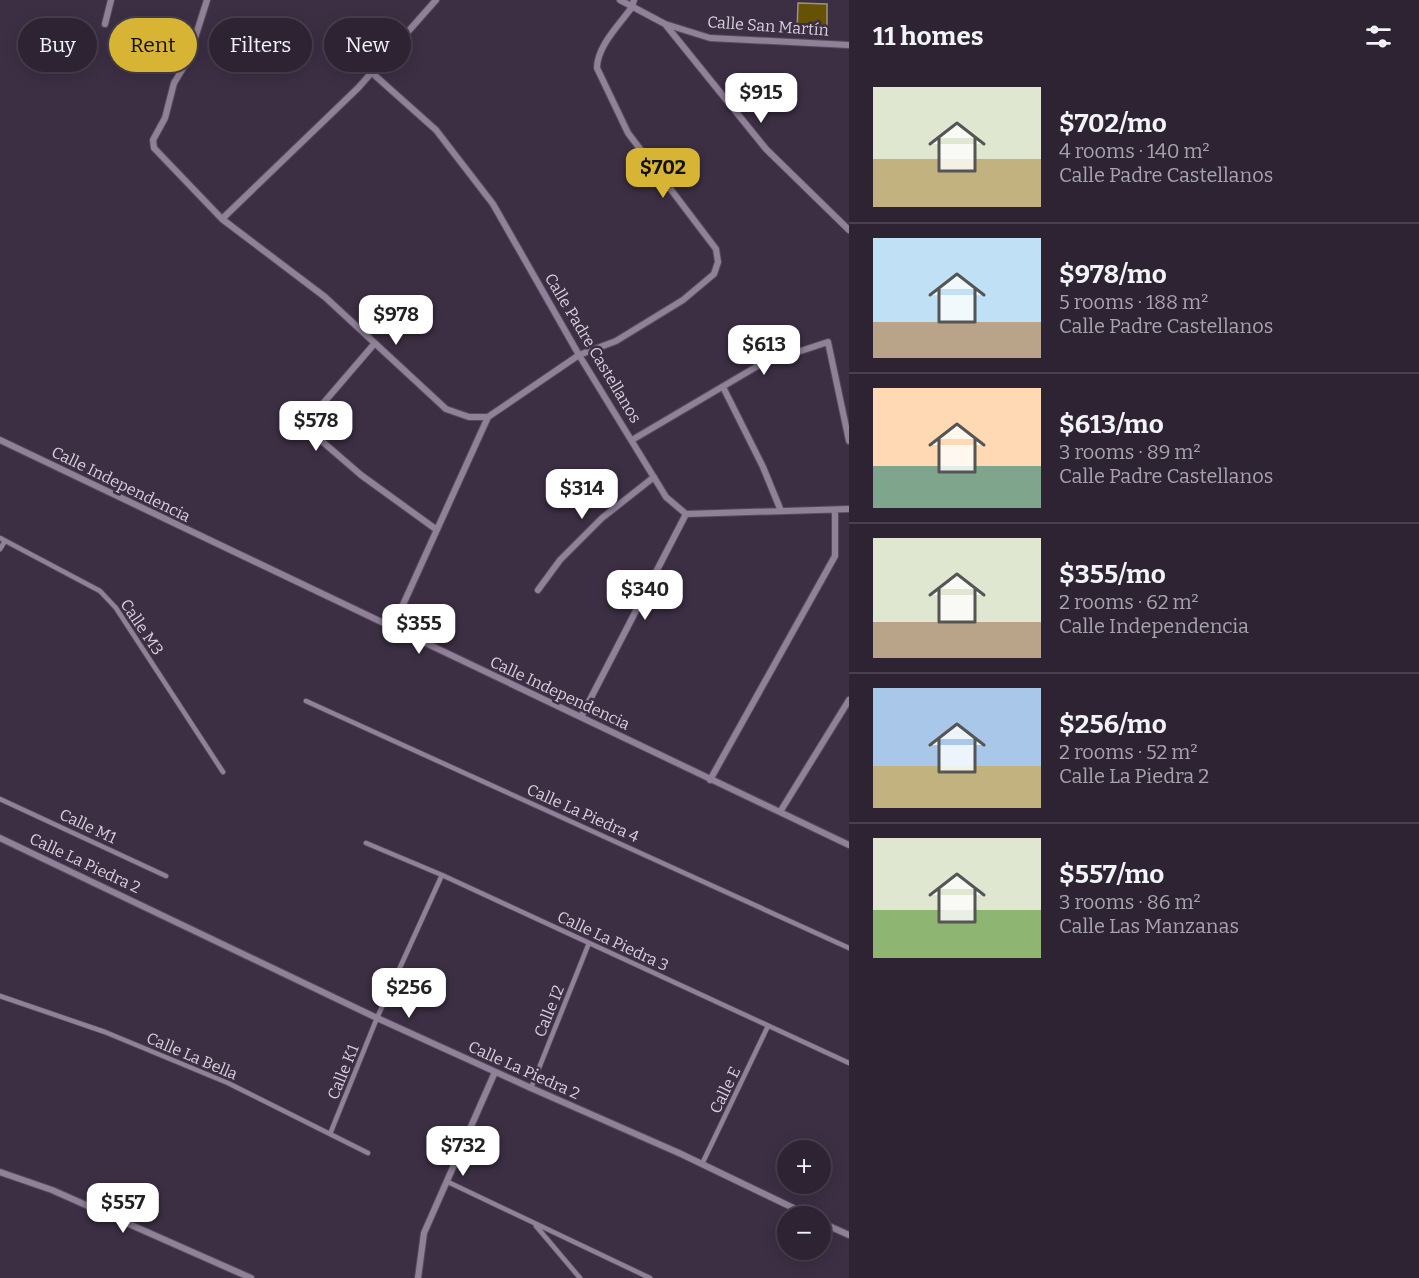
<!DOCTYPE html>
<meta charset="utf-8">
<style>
body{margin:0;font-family:Bitter,serif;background:#392f3f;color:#f1f3f6;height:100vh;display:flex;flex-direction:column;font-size:22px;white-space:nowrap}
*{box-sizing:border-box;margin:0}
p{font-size:20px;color:#a7a4ac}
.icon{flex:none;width:33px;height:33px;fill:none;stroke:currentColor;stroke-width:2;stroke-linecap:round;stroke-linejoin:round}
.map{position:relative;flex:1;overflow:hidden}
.sheet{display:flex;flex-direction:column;background:#2d2333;width:570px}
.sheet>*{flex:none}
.hud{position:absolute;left:18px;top:18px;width:570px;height:54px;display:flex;gap:12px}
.buttons{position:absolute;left:777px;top:1140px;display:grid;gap:12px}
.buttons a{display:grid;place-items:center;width:54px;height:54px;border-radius:50%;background:#2d2333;box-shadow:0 3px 15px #0003,0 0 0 2px #48404e;font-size:30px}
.price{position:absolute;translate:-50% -51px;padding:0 14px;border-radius:12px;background:#fff;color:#222;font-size:20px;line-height:39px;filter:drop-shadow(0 2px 3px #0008)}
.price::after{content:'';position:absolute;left:50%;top:36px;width:18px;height:14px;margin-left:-9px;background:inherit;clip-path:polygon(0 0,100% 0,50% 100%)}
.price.active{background:#d7b434;color:#111}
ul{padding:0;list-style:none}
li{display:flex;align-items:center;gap:18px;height:150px;padding:0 24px}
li+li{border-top:2px solid #48404e}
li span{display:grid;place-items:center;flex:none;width:168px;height:120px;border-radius:0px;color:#555}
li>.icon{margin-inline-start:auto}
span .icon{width:72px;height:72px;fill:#fffc;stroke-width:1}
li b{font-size:26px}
h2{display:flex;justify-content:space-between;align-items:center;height:72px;padding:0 24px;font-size:26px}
.chip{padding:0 21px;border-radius:27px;background:#2d2333;box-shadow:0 3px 15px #0003,0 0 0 2px #48404e;font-size:21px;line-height:54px}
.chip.active{background:#d7b434;color:#111}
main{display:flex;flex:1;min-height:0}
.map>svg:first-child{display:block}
.building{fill:#655205;stroke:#9c9378;stroke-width:1.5}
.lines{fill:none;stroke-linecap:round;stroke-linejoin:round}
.lane-casing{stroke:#564b5c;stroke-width:6}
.street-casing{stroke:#564b5c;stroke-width:8}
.lane{stroke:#908199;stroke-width:4.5}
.street{stroke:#908199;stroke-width:6}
.labels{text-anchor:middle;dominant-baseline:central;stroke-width:5;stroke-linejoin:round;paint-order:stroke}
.street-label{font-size:16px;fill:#d8d0dd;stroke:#3c2f44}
</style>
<main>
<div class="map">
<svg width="849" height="1278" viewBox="0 0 849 1278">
<rect width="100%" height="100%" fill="#3c2f44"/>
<path class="building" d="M 798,3 L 827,4 L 827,33 L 797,32 Z"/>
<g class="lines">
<g class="lane-casing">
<path id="lane" d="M 0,538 L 100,591 L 116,608 L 223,772
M 0,549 L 5,541
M 306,701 L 849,948
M 0,799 L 166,876
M 366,843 L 442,875 L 849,1063
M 0,996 L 105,1032 L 228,1083 L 368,1153
M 531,1088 L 589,943
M 330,1134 L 377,1018 L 442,875
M 702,1164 L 768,1026
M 448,1182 L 650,1278
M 536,1226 L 580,1278"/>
</g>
<g class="street-casing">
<path id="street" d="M 207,0 L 188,60 L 174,83 L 165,118 L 153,140 L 154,148 L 222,219 L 325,297 L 446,409 L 469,417 L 488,417 L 579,355 L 616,341 L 683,300 L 714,274 L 718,262 L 716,249 L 628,133 L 597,68 C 597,46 620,24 632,7 L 634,0
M 620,0 L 665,24 L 710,38 L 849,45
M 105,24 L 111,0
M 665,24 L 766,149 L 849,230
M 371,72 L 436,130 L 493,204 L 579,355 L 666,497 L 686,514 L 849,509
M 222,219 L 358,88 L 436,0
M 375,343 L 314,414 C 311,423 313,429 317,437 L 361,475 L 437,530
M 723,387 L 763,467 L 781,511
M 0,440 L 849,845
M 632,440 L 761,364 L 828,342 L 849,441
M 538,590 L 560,560 L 602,518 L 654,477
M 392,629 L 488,417
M 581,717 L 686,514
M 710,780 L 835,556 L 835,510
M 780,812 L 849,700
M 0,838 L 377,1018 L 531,1088 L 679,1153 L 810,1216
M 0,1172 L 52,1190 L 251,1278
M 820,1222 L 849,1235
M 418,1278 L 424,1233 L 495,1072"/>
</g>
<use href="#lane" class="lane"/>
<use href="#street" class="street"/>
</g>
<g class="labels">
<g class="street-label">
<text transform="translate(768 26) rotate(4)">Calle San Martín</text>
<text transform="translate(593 348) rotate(59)">Calle Padre Castellanos</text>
<text transform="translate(121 484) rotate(26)">Calle Independencia</text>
<text transform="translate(142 627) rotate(56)">Calle M3</text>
<text transform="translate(560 693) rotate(25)">Calle Independencia</text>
<text transform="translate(583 813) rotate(24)">Calle La Piedra 4</text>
<text transform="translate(88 826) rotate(25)">Calle M1</text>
<text transform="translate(85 863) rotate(25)">Calle La Piedra 2</text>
<text transform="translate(613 941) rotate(25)">Calle La Piedra 3</text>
<text transform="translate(549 1011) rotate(-68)">Calle I2</text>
<text transform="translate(192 1056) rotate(23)">Calle La Bella</text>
<text transform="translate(524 1070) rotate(24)">Calle La Piedra 2</text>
<text transform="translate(343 1072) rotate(-68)">Calle K1</text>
<text transform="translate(725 1090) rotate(-64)">Calle E</text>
</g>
</g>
</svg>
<div class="buttons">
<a>+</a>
<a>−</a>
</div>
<b class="price" style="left:761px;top:124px">$915</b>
<b class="price active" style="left:663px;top:199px">$702</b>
<b class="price" style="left:396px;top:346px">$978</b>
<b class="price" style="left:764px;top:376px">$613</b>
<b class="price" style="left:316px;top:452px">$578</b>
<b class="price" style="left:582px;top:520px">$314</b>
<b class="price" style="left:645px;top:621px">$340</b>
<b class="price" style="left:419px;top:655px">$355</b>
<b class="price" style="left:409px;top:1019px">$256</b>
<b class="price" style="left:463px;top:1177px">$732</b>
<b class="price" style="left:123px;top:1234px">$557</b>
<div class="hud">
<a class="chip">Buy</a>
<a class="chip active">Rent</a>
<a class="chip">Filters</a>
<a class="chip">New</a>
</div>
</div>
<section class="sheet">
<h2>11 homes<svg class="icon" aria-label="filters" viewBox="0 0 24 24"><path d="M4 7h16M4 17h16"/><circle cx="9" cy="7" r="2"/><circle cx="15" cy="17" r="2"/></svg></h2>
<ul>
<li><span style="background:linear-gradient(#dfe7d0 60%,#c2b280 0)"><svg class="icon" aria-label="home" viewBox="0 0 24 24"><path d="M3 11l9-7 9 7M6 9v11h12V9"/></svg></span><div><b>$702/mo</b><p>4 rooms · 140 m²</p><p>Calle Padre Castellanos</p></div></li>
<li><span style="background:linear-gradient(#bfe0f5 70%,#b9a48a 0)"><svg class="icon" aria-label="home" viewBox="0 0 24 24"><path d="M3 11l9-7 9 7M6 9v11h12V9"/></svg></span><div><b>$978/mo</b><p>5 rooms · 188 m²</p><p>Calle Padre Castellanos</p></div></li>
<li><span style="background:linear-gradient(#ffd9b3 65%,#7fa58c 0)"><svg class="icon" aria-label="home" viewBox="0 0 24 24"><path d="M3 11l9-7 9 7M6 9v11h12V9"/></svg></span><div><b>$613/mo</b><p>3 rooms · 89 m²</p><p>Calle Padre Castellanos</p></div></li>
<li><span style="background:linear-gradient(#dfe7d0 70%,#b9a48a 0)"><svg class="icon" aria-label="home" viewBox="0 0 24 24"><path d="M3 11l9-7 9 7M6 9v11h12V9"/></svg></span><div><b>$355/mo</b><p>2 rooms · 62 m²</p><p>Calle Independencia</p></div></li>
<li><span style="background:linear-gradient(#a9c7e8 65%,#c2b280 0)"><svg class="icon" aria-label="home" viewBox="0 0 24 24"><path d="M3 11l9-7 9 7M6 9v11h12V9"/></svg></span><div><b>$256/mo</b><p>2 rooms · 52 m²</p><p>Calle La Piedra 2</p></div></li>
<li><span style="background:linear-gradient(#dfe7d0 60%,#8fb573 0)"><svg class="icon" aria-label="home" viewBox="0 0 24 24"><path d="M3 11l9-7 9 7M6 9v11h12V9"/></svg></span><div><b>$557/mo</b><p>3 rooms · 86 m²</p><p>Calle Las Manzanas</p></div></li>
</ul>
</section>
</main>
